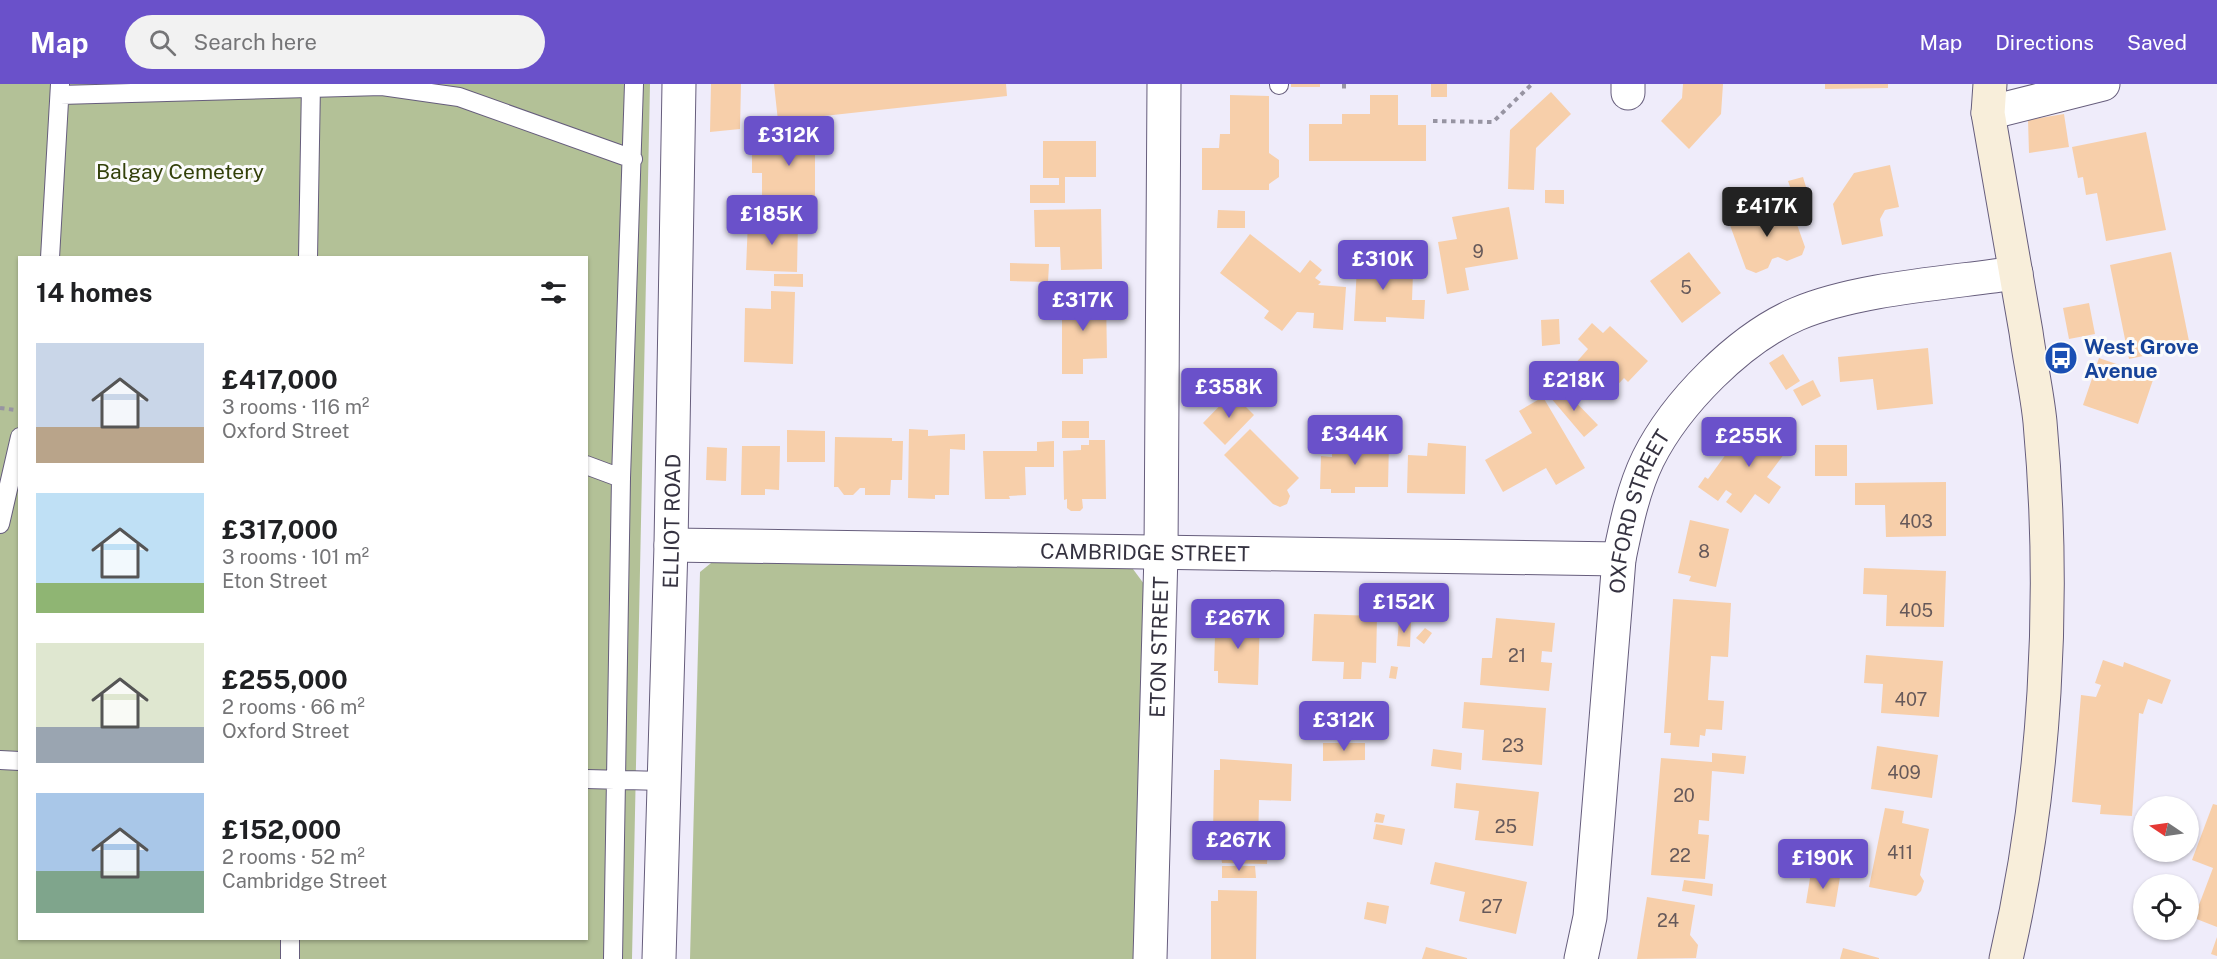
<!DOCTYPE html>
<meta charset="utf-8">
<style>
body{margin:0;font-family:"Public Sans",sans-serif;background:#f2f2f2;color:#202124;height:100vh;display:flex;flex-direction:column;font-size:22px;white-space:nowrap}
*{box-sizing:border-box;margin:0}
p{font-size:20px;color:#757577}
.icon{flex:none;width:33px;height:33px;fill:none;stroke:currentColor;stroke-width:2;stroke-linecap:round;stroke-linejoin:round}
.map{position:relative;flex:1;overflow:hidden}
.panel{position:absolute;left:18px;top:172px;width:570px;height:684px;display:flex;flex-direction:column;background:#fff;border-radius:0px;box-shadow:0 2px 4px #0004}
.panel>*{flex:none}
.needle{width:39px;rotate:283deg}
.tools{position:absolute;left:2133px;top:712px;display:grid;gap:12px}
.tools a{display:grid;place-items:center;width:66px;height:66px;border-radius:50%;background:#fff;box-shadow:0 2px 4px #0004;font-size:30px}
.price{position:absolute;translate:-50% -51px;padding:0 14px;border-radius:6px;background:#6a51ca;color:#fff;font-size:20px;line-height:39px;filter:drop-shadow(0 2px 3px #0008)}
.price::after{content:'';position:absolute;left:50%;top:36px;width:18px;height:14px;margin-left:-9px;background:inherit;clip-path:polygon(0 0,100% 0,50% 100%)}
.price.selected{background:#222;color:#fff}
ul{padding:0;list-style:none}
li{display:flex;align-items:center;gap:18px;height:150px;padding:0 18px}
li span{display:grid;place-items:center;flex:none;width:168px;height:120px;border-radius:0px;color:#555}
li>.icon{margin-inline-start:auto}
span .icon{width:72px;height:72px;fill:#fffc;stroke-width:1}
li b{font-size:26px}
h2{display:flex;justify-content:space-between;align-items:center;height:72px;padding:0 18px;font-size:26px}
header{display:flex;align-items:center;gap:36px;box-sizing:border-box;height:84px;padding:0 30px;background:#6a51ca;color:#fff}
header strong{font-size:28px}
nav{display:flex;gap:33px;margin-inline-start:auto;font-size:21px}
.search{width:420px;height:54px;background:#f2f2f2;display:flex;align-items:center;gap:15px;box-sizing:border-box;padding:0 21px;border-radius:33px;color:#757577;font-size:22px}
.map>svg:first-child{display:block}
.green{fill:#b3c197;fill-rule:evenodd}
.building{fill:#f7cfaa}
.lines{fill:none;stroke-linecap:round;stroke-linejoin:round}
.lane-casing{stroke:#665d7c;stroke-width:20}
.street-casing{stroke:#665d7c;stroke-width:35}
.secondary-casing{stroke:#665d7c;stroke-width:35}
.path{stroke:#9794a2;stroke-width:4;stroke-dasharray:4.5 4.5;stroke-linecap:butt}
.lane{stroke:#fff;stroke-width:18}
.street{stroke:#fff;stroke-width:33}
.secondary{stroke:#f8eeda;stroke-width:33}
.labels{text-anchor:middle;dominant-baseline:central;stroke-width:6;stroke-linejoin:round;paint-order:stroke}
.number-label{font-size:18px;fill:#66595a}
.park-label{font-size:21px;fill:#33410a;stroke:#fbfbfb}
.transit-label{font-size:21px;font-weight:bold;fill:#164399;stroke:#fbfbfb;text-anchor:start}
.street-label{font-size:21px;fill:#353240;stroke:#fbfbfb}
</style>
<header>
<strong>Map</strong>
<div class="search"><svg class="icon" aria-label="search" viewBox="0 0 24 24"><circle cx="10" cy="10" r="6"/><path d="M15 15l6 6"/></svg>Search here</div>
<nav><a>Map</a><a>Directions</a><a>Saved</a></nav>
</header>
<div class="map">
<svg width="2217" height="875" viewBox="0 0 2217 875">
<rect width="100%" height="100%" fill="#efecfa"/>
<path class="green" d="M 0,0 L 650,0 L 632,875 L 0,875 ZM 20,174 L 586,174 L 586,855 L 20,855 Z
M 716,475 L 1130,481 L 1147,504 L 1137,875 L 690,875 L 700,488 Z"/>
<path class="building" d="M 711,0 L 741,0 L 740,45 L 710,48 Z
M 774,0 L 1006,0 L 1007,12 L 778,37 Z
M 1291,0 L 1320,0 L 1320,3 L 1291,3 Z
M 1431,0 L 1447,0 L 1447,13 L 1431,13 Z
M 1683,0 L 1723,0 L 1721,30 L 1689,65 L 1661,37 L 1682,14 Z
M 1825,0 L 1888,0 L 1888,4 L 1825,5 Z
M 1551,8 L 1571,30 L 1536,64 L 1534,106 L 1508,105 L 1510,46 Z
M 1230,11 L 1269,12 L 1269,69 L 1279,76 L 1279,93 L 1269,100 L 1269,106 L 1202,106 L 1202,64 L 1219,64 L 1220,50 L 1230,50 Z
M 1370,11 L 1398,11 L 1398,41 L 1426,41 L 1426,77 L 1309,77 L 1309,40 L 1342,40 L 1342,30 L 1370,30 Z
M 2064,30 L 2069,63 L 2029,69 L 2028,36 Z
M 798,39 L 825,39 L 825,59 L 815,59 L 815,120 L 762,120 L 762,89 L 752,89 L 752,58 L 798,59 Z
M 2146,48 L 2166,146 L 2106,157 L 2097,109 L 2086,111 L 2083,93 L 2078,94 L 2072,63 Z
M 1043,57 L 1096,57 L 1096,93 L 1065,93 L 1065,119 L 1030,119 L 1030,101 L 1059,101 L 1059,94 L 1043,94 Z
M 1890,81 L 1899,123 L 1885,126 L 1880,135 L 1883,152 L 1842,161 L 1833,120 L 1854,89 Z
M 1803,93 L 1810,116 L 1796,120 L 1788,97 Z
M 1545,106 L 1564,106 L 1564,120 L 1545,119 Z
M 1790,121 L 1805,163 L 1802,171 L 1787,177 L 1778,173 L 1772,175 L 1768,184 L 1756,189 L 1746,185 L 1727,133 L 1745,127 L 1747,133 L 1763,126 L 1765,131 Z
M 1509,123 L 1518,175 L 1465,184 L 1469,206 L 1447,210 L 1438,158 L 1457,155 L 1452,133 Z
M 1101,125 L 1102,185 L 1061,186 L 1060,163 L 1035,163 L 1034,126 Z
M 1218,126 L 1245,127 L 1245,144 L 1217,144 Z
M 748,136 L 798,138 L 797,188 L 746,186 Z
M 1250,150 L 1300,189 L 1310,176 L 1322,186 L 1315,194 L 1321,198 L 1318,201 L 1346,203 L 1343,246 L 1313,244 L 1314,229 L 1297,228 L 1282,247 L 1264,234 L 1269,227 L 1220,189 Z
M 1358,165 L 1384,166 L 1383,188 L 1413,189 L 1412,216 L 1425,216 L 1424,235 L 1386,233 L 1386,238 L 1354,237 Z
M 1689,168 L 1721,209 L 1682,239 L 1650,197 Z
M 2171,168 L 2190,262 L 2129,275 L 2110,181 Z
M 1010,179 L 1049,180 L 1048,198 L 1010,197 Z
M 774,190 L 803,190 L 803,203 L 774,202 Z
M 771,207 L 795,208 L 793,280 L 744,278 L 745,224 L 771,225 Z
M 1106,212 L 1107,274 L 1083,275 L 1083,290 L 1062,290 L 1062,213 Z
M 2089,219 L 2095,250 L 2069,255 L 2063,224 Z
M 1559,235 L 1560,260 L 1542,262 L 1541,236 Z
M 1592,239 L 1603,249 L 1610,242 L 1648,277 L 1628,298 L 1624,294 L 1610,309 L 1606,305 L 1603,308 L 1574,281 L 1588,265 L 1578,255 Z
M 1928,264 L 1933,320 L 1877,326 L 1873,295 L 1840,298 L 1838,273 Z
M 1783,270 L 1800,297 L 1786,306 L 1769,279 Z
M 2099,274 L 2154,293 L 2138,340 L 2083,321 Z
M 1813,296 L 1821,312 L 1802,322 L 1793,306 Z
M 1561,303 L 1598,341 L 1584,353 L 1550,313 Z
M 1232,309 L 1254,331 L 1225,361 L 1203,339 Z
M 1543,313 L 1585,384 L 1556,401 L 1546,384 L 1503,408 L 1485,376 L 1532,349 L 1519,327 Z
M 1062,337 L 1089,337 L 1089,354 L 1062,354 Z
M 1750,337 L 1774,355 L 1782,344 L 1796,354 L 1767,393 L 1781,403 L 1769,420 L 1755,410 L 1741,429 L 1726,418 L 1732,410 L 1726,406 L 1718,417 L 1698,403 L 1705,393 L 1708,395 Z
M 909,345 L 928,346 L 928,352 L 965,350 L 965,366 L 950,365 L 949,411 L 935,411 L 935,415 L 908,414 Z
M 1250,345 L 1299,394 L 1287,406 L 1290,412 L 1287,420 L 1280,423 L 1273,420 L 1224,371 Z
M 787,346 L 825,347 L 825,378 L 787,378 Z
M 835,353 L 892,354 L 892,357 L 903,357 L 902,396 L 891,396 L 890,411 L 865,411 L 865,404 L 860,404 L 853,411 L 844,411 L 838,403 L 834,403 Z
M 1089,356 L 1105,356 L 1106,415 L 1082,415 L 1083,424 L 1080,427 L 1071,427 L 1067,424 L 1067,415 L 1064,416 L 1063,367 L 1081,366 L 1081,361 L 1089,361 Z
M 1054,357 L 1054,383 L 1025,383 L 1026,411 L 1009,412 L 1010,415 L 985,415 L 983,367 L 1037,367 L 1037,358 Z
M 1332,357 L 1389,358 L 1388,403 L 1355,403 L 1355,409 L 1331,409 L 1331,405 L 1320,405 L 1321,372 L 1332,373 Z
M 1428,359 L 1466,362 L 1465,410 L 1407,409 L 1408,371 L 1427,372 Z
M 1815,361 L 1847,361 L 1847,392 L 1815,392 Z
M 742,362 L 780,362 L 779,406 L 765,405 L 765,411 L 741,411 Z
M 707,363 L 727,364 L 726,397 L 706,396 Z
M 1946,398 L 1946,452 L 1886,453 L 1885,421 L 1855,421 L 1855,399 Z
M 1690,436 L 1729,445 L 1716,503 L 1689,497 L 1691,492 L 1678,489 Z
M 1864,484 L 1946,487 L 1944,543 L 1886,542 L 1887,511 L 1863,510 Z
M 1673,515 L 1731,519 L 1728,573 L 1711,572 L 1708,616 L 1724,617 L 1722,646 L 1706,645 L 1705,652 L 1700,651 L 1699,663 L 1670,661 L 1671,649 L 1664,649 Z
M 1314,530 L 1377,532 L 1376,579 L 1362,578 L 1361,595 L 1343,595 L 1344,578 L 1312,577 Z
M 1220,531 L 1260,532 L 1258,601 L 1218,599 L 1218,587 L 1214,587 L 1215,551 L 1220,551 Z
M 1496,534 L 1555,539 L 1552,568 L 1542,567 L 1541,578 L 1552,579 L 1549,607 L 1480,601 L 1482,574 L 1492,574 Z
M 1399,536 L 1411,537 L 1410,563 L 1397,562 Z
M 1425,544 L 1432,549 L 1424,560 L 1416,554 Z
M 1866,571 L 1943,577 L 1939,633 L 1881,629 L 1883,600 L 1864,599 Z
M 2103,576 L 2123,583 L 2124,578 L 2171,596 L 2162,620 L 2148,615 L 2143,630 L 2139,629 L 2132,732 L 2100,730 L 2101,721 L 2072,718 L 2081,611 L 2096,613 L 2101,601 L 2095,599 Z
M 1391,582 L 1398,583 L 1396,595 L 1389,594 Z
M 1464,618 L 1546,624 L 1542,681 L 1482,676 L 1484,646 L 1462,644 Z
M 1323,659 L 1365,659 L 1365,676 L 1323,677 Z
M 1877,662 L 1938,671 L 1932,714 L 1871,705 Z
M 1433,665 L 1462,669 L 1461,686 L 1431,682 Z
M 1712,669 L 1746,672 L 1744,690 L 1712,687 L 1709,737 L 1699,736 L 1698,750 L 1709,751 L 1705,795 L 1651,791 L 1661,674 L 1712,678 Z
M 1220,675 L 1292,680 L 1291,717 L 1259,716 L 1258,764 L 1268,764 L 1267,780 L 1222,779 L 1218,753 L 1213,753 L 1214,686 L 1220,686 Z
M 1456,699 L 1539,708 L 1533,762 L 1475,756 L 1479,727 L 1454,724 Z
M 2213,720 L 2217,721 L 2217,843 L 2194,834 L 2213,784 L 2192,776 Z
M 1885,724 L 1904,727 L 1902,739 L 1929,745 L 1920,791 L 1924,797 L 1921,807 L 1916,812 L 1869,803 Z
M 1376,729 L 1385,731 L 1383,739 L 1374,738 Z
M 1376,740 L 1405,745 L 1402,761 L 1373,755 Z
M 1435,778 L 1527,798 L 1516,850 L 1459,837 L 1465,808 L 1430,800 Z
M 1222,782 L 1255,782 L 1256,794 L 1222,794 Z
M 1811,788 L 1840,793 L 1835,823 L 1806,819 Z
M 1684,796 L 1713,800 L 1712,812 L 1682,807 Z
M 1218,806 L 1257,807 L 1256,875 L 1211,875 L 1211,817 L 1218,817 Z
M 1647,813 L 1695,821 L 1690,851 L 1698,861 L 1696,874 L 1637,875 Z
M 1367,818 L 1389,822 L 1386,840 L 1364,835 Z
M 2217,853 L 2217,872 L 2211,870 Z
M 1426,863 L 1467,874 L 1467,875 L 1422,875 Z
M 1843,864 L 1879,874 L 1879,875 L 1840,875 Z"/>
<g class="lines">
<g class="lane-casing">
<path id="lane" d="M 1279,0 L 1279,1
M 60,11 L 382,2 L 459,13 L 633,75
M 50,174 L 60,0
M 308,174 L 311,0
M 586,381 L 621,394
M 0,440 L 20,353
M 0,676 L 20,677
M 586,695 L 663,697
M 290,875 L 290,855
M 613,875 L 621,394 L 634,0"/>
</g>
<g class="street-casing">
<g id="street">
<path d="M 1628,9 L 1628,0"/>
<path d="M 1988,29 L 2103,0"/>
<path id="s1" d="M 671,461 L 1619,475"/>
<path id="s2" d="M 659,875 L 671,461 L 679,0"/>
<path id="s3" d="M 1150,875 L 1161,469 L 1164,0"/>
<path id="s4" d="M 1581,875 L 1590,833 L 1619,475 C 1626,441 1633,406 1648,375 C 1676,319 1739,255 1797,230 C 1859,204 1949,199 2016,189"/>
</g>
</g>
<g class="secondary-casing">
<path id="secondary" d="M 1990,0 L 1988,29 C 2001,102 2014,175 2026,248 C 2030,278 2037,308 2040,338 C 2056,514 2046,703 2006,875"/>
</g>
<path class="path" d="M 1344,0 L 1344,7
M 1433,37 L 1493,38 L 1532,0
M 0,324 L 16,326"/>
<use href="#lane" class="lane"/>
<use href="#street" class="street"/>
<use href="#secondary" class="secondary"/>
</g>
<defs>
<g id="bus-disc" transform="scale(1.725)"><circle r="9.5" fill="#1a4fb4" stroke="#fbfbfb"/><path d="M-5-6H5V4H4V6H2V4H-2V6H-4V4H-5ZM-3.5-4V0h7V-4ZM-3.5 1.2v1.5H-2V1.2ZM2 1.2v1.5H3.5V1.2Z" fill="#fff"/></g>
</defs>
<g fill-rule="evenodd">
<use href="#bus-disc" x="2061" y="274"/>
</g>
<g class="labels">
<g class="number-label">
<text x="1478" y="167">9</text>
<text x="1686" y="203">5</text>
<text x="1916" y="437">403</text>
<text x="1704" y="467">8</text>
<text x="1916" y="526">405</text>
<text x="1517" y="571">21</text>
<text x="1911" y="615">407</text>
<text x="1513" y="661">23</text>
<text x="1904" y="688">409</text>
<text x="1684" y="711">20</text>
<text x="1506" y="742">25</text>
<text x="1900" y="768">411</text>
<text x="1680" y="771">22</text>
<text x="1492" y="822">27</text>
<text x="1668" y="836">24</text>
</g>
<g class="park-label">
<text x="180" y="87">Balgay Cemetery</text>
</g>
<g class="transit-label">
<text x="2084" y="262">West Grove<tspan x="2084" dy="24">Avenue</tspan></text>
</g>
<g class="street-label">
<text stroke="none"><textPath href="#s4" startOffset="453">OXFORD STREET</textPath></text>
<text stroke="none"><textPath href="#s2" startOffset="438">ELLIOT ROAD</textPath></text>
<text stroke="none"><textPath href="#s1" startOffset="474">CAMBRIDGE STREET</textPath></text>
<text stroke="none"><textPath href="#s3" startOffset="312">ETON STREET</textPath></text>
</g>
</g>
</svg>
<div class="tools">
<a><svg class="needle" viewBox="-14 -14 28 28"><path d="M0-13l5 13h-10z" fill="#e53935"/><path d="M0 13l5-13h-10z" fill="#757577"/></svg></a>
<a><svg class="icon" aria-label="locate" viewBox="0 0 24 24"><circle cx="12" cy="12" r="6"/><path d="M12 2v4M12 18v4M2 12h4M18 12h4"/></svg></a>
</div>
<b class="price" style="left:789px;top:83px">£312K</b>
<b class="price selected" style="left:1767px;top:154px">£417K</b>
<b class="price" style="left:772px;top:162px">£185K</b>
<b class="price" style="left:1383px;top:207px">£310K</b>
<b class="price" style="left:1083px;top:248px">£317K</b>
<b class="price" style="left:1574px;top:328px">£218K</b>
<b class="price" style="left:1229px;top:335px">£358K</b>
<b class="price" style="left:1355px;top:382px">£344K</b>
<b class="price" style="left:1749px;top:384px">£255K</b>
<b class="price" style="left:1404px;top:550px">£152K</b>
<b class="price" style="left:1238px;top:566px">£267K</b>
<b class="price" style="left:1344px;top:668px">£312K</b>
<b class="price" style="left:1239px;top:788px">£267K</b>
<b class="price" style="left:1823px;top:806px">£190K</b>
<section class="panel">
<h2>14 homes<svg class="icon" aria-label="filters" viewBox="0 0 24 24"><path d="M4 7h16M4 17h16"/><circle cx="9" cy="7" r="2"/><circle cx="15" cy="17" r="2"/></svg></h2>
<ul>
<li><span style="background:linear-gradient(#c9d6e8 70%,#b9a48a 0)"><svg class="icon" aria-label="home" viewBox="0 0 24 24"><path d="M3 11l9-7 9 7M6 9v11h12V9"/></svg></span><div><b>£417,000</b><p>3 rooms · 116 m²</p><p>Oxford Street</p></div></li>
<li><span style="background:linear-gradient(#bfe0f5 75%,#8fb573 0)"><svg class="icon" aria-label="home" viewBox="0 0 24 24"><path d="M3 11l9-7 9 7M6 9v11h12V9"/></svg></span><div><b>£317,000</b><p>3 rooms · 101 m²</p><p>Eton Street</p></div></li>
<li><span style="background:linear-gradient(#dfe7d0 70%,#9aa5b1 0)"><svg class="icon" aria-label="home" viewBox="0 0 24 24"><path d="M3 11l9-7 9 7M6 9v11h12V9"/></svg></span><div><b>£255,000</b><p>2 rooms · 66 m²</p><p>Oxford Street</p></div></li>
<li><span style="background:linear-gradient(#a9c7e8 65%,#7fa58c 0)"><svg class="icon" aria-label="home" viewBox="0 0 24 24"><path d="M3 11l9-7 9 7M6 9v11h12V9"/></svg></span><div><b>£152,000</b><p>2 rooms · 52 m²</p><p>Cambridge Street</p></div></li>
</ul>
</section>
</div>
